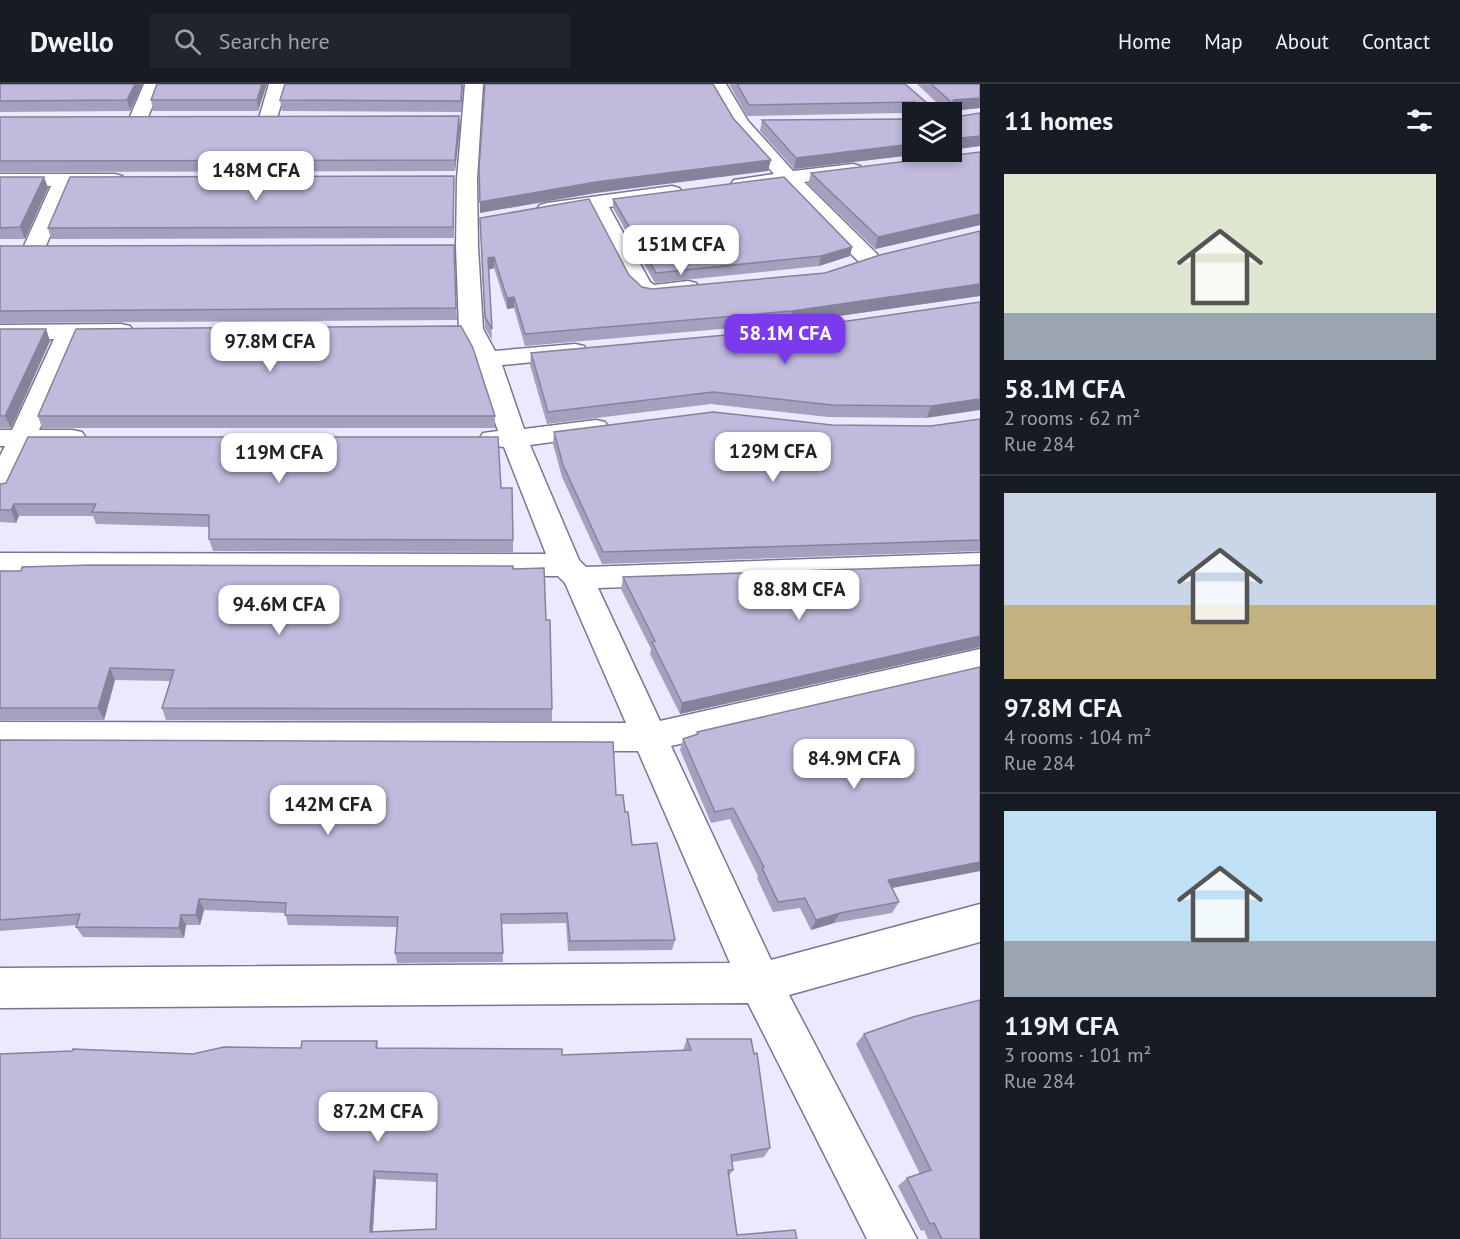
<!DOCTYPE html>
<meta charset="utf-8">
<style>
body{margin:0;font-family:"PT Sans",sans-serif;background:#20242c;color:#f1f3f6;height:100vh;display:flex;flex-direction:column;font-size:22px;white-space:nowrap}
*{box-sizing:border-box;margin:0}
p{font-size:20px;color:#9ea1a6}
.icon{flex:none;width:33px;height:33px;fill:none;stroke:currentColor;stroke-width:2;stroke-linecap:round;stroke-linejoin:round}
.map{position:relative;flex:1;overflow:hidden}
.sheet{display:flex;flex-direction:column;background:#171b24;width:480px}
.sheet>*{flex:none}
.tools{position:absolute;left:902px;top:18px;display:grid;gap:12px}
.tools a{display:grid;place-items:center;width:60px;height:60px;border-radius:0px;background:#171b24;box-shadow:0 3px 9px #0003;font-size:30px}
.price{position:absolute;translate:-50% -51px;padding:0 14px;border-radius:12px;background:#fff;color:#222;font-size:20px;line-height:39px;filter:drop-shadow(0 2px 3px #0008)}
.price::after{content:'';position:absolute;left:50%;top:36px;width:18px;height:14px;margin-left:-9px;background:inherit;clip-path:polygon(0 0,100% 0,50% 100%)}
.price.selected{background:#7c3aed;color:#fff}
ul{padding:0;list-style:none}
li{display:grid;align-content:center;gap:12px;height:318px;padding:0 24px}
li+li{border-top:2px solid #363941}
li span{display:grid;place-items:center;height:186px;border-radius:0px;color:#555}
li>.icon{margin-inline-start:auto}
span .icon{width:108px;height:108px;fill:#fffc;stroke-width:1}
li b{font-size:26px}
h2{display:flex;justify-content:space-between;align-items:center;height:72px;padding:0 24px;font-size:26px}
header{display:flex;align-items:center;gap:36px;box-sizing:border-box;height:84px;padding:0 30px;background:#171b24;border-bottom:2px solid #363941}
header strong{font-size:28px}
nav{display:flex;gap:33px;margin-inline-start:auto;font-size:21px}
.search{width:420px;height:54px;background:#20242c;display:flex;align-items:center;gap:15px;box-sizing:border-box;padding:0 21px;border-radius:0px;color:#9ea1a6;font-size:22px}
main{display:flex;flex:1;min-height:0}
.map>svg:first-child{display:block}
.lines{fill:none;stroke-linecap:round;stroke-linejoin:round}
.minor-casing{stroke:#7b7494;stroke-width:3}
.minor{fill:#fff;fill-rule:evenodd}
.wall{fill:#a6a0be;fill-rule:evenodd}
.shaded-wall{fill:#87829b}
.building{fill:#c1badd;stroke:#87829b;stroke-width:1.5;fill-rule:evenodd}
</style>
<header>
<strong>Dwello</strong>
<div class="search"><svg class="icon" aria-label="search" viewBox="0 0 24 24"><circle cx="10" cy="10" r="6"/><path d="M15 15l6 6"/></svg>Search here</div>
<nav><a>Home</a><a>Map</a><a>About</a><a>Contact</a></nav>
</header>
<main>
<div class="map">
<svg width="980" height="1155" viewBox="0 0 980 1155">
<rect width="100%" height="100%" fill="#ece8fe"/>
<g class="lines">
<g class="minor-casing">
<path id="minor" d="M 144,0 L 162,0 L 147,35 L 145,39 L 131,39 L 129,35 Z
M 269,0 L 287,0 L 277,34 L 275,38 L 261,38 L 259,34 Z
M 465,0 L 483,0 L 477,95 L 478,163 L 483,245 L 495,267 L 575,260 L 584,262 L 587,267 L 584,272 L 575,274 L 502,281 L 524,345 L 596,336 L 605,338 L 609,344 L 605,350 L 596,352 L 530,361 L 579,476 L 586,483 L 980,469 L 980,491 L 598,504 L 660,637 L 980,565 L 980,591 L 671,662 L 771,876 L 980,820 L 980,858 L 789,911 L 917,1155 L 867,1155 L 748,919 L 0,924 L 0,884 L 730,879 L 638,667 L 0,666 L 0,638 L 626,639 L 565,499 L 558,492 L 0,491 L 0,469 L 546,470 L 504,363 L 483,361 L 479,355 L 483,349 L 498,347 L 475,275 L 459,245 L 456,163 L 457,95 Z
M 708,0 L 726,0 L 748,37 L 793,87 L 853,80 L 860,82 L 863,86 L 860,90 L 804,98 L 877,170 L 880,175 L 877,180 L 869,182 L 861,180 L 783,101 L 741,106 L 734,104 L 731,100 L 734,96 L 774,90 L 733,44 Z
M 0,90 L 115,90 L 122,92 L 125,96 L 122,100 L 71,102 L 45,164 L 42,169 L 34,171 L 26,169 L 23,164 L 51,102 L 0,102 Z
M 672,102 L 679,104 L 682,108 L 679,112 L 609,123 L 650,198 L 654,201 L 688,197 L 696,199 L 700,204 L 696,209 C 682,212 655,219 641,213 C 626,205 599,143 590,125 L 547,131 L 540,129 L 537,125 L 540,121 L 547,119 Z
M 121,240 L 130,242 L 133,247 L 130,252 L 79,255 L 39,346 L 72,346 L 82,348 L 86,354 L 82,360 L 72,362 L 32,362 L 10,410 L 0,412 L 0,372 L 5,362 L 0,362 L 0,346 L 12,346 L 54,255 L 0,255 L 0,241 Z"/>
</g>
<use href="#minor" class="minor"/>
</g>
<path class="wall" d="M 0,0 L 143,0 L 130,27 L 0,28 Z
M 157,0 L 267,0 L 258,27 L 153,27 L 151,16 Z
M 463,0 L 461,28 L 282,27 L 280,16 Z
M 729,0 L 905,0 L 927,19 L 937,19 L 917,0 L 980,0 L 980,24 L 952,27 L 952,30 L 955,33 L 980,29 L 980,62 L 951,66 L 951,28 L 747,32 Z
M 459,32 L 460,43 L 455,87 L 0,88 L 0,34 Z
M 762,36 L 912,68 L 938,68 L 794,85 L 760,47 Z
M 980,68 L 980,141 L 875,165 L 808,100 L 811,89 Z
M 454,92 L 454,154 L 51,155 L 48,144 Z
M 0,93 L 44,93 L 48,104 L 25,155 L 0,155 Z
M 613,115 L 852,163 L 850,172 L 819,182 L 655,199 L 613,124 Z
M 480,134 L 629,191 L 642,203 L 652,205 L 825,189 L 980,147 L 980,212 L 789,239 L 525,262 L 514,224 L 507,225 L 494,184 L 489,185 L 492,256 L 485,244 Z
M 454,161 L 457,236 L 0,239 L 0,162 Z
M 980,218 L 926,334 L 828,333 L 711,320 L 547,340 L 530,281 L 531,269 L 792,245 Z
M 0,245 L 46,245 L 50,257 L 11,344 L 0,344 Z
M 38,332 L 495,332 L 495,344 L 42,344 Z
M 980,335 L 980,467 L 602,480 L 562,393 L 553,360 L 554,348 L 832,341 L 931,342 Z
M 0,400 L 501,404 L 513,456 L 513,468 L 213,467 L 209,455 L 209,443 L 96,440 L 93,432 L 19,432 L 16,439 L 0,438 Z
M 980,481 L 980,563 L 680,630 L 650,570 L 651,565 L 621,505 L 623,493 Z
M 513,485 L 546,536 L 552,625 L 552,637 L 166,636 L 162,624 L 170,597 L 115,596 L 104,636 L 0,636 L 0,487 Z
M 980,583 L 980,787 L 892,804 L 899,818 L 892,829 L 834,839 L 811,846 L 800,824 L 773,828 L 757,794 L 758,792 L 730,735 L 711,739 L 680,666 L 683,655 L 696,651 L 697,648 Z
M 0,656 L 616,711 L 625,728 L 632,761 L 675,856 L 672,866 L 568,867 L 566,839 L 502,840 L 503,878 L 397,879 L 395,869 L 398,843 L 288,841 L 285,829 L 204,826 L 200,841 L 186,841 L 184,854 L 83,853 L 76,843 L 77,841 L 0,847 Z
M 864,950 L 980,1155 L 928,1155 L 924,1146 L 921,1147 L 898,1102 L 907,1094 L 920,1090 L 856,960 Z
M 687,955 L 770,1064 L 764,1073 L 732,1078 L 733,1086 L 729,1092 L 737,1151 L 0,1155 L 193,970 L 301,964 L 377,957 L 378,964 L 562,971 L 683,966 ZM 376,1095 L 437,1098 L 436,1145 L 373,1148 Z"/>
<path class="shaded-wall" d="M 135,0 L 143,0 L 130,27 L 127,16 Z
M 262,0 L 267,0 L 258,27 L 257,16 Z
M 462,0 L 463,0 L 461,28 L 461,17 Z
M 980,14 L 980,24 L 951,27 L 952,18 L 954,16 Z
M 459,32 L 460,43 L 455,87 L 455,76 Z
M 980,52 L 980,62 L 951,66 L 951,55 Z
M 912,60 L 912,68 L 938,68 L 794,85 L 796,74 Z
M 771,76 L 768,87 L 596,109 L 480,129 L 480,118 L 596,98 Z
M 44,93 L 48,104 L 25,155 L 20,143 Z
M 980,130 L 980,141 L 875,165 L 878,153 Z
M 852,163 L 850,172 L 819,182 L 821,172 Z
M 494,173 L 494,184 L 488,186 L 488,174 Z
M 980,200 L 980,212 L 789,239 L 792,227 Z
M 514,213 L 514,224 L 507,225 L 507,214 Z
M 46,245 L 50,257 L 11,344 L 5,332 Z
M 980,315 L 980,326 L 926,334 L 931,322 Z
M 14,420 L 19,432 L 16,439 L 11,426 Z
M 980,552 L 980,563 L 680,630 L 682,619 Z
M 110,584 L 115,596 L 104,636 L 98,624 Z
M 980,778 L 980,787 L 881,806 L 888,796 Z
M 199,815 L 204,826 L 200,841 L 196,831 Z
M 840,829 L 834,839 L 811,846 L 816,836 Z
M 181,831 L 186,841 L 184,854 L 179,844 Z
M 374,1087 L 376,1095 L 372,1155 L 370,1148 Z"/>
<path class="building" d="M 0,0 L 135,0 L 127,16 L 0,17 Z
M 157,0 L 262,0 L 257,16 L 151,16 Z
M 285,0 L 462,0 L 461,17 L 280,16 Z
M 485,0 L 713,0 L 733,34 L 771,76 L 596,98 L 480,118 L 479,84 Z
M 737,0 L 905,0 L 927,19 L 947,20 L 950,17 L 931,0 L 980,0 L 980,14 L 954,16 L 952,18 L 952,30 L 955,33 L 980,29 L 980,52 L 951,55 L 951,28 L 917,28 L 917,20 L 915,18 L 749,21 Z
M 459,32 L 455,76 L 0,77 L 0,33 Z
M 912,35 L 912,60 L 796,74 L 762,36 Z
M 980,68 L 980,130 L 878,153 L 811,89 Z
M 454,92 L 453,143 L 48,144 L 70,93 Z
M 0,93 L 44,93 L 20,143 L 0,144 Z
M 784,93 L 852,163 L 821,172 L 656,189 L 613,115 Z
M 589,115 L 629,191 L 642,203 L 652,205 L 825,189 L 880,171 L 980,147 L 980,200 L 792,227 L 525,250 L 514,213 L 507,214 L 494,173 L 488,174 L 492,245 L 485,233 L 480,134 Z
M 454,161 L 456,224 L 0,227 L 0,162 Z
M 980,218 L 980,315 L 931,322 L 832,321 L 713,308 L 548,328 L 531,269 L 792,245 Z
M 461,242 L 473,264 L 495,332 L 38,332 L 76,245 Z
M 0,245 L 46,245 L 5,332 L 0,332 Z
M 713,328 L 832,341 L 931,342 L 980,335 L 980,456 L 603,468 L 563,381 L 554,348 Z
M 28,353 L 498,353 L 501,404 L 512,404 L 513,456 L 209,455 L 209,431 L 92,428 L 96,420 L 14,420 L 11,426 L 0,426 L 0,400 L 6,399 Z
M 92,481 L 513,482 L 513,485 L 544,484 L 546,536 L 550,536 L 552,625 L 162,624 L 174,586 L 110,584 L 98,624 L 0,624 L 0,487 L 21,487 L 22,483 Z
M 980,481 L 980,552 L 682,619 L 652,558 L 655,557 L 623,493 Z
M 980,583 L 980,778 L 888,796 L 899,818 L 840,829 L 816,836 L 805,814 L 778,818 L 762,784 L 764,783 L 733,724 L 715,728 L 683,655 L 698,650 L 697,648 Z
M 0,656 L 613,658 L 616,711 L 623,711 L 625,728 L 628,728 L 632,761 L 657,759 L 675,856 L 570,857 L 567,829 L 501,830 L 503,869 L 395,869 L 398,833 L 285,831 L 286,819 L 199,815 L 196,831 L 181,831 L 179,844 L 76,843 L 80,830 L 0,836 Z
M 980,916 L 980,1155 L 942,1155 L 934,1139 L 930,1140 L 907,1094 L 931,1086 L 864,950 L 913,933 Z
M 687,955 L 751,955 L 754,970 L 757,969 L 770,1064 L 731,1071 L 733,1086 L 728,1086 L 737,1151 L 795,1146 L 797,1155 L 0,1155 L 0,970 L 72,967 L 73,965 L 193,970 L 224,963 L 301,964 L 302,957 L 377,957 L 376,964 L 562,965 L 562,971 L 691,966 ZM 374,1087 L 437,1090 L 436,1145 L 370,1148 Z"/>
</svg>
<div class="tools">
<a><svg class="icon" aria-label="layers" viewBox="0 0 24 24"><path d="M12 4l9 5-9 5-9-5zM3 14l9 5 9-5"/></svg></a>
</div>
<b class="price" style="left:256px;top:118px">148M CFA</b>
<b class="price" style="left:681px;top:192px">151M CFA</b>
<b class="price selected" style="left:785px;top:281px">58.1M CFA</b>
<b class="price" style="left:270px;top:289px">97.8M CFA</b>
<b class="price" style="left:773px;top:399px">129M CFA</b>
<b class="price" style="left:279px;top:400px">119M CFA</b>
<b class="price" style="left:799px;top:537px">88.8M CFA</b>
<b class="price" style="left:279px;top:552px">94.6M CFA</b>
<b class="price" style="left:854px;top:706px">84.9M CFA</b>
<b class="price" style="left:328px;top:752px">142M CFA</b>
<b class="price" style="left:378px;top:1059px">87.2M CFA</b>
</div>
<section class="sheet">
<h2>11 homes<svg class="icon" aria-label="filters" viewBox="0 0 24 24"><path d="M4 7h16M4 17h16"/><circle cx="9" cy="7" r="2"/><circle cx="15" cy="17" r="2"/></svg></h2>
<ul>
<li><span style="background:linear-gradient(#dfe7d0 75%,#9aa5b1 0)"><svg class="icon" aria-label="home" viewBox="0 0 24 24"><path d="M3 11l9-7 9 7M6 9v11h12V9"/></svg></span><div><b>58.1M CFA</b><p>2 rooms · 62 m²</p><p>Rue 284</p></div></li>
<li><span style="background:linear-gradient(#c9d6e8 60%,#c2b280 0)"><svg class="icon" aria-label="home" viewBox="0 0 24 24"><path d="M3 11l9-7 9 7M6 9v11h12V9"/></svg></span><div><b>97.8M CFA</b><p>4 rooms · 104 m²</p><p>Rue 284</p></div></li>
<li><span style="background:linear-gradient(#bfe0f5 70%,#9aa5b1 0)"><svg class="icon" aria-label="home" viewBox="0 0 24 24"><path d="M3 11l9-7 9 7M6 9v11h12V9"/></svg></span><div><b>119M CFA</b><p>3 rooms · 101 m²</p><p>Rue 284</p></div></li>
</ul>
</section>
</main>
